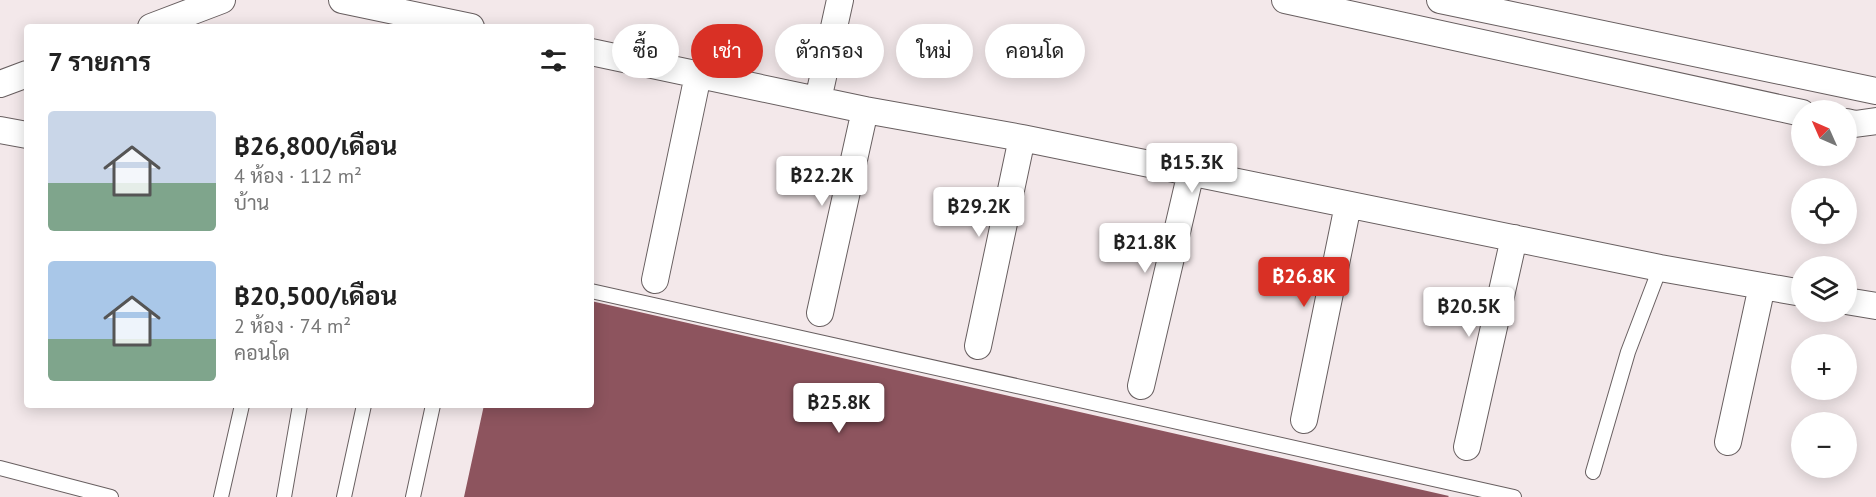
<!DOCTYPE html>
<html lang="th">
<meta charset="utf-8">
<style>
body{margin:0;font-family:"PT Sans",Sarabun,sans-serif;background:#f2f2f2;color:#222;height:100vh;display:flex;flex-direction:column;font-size:22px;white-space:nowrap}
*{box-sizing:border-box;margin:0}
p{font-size:20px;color:#767676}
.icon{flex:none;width:33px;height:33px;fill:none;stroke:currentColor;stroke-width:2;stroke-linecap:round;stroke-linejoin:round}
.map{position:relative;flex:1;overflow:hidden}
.drawer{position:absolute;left:24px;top:24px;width:570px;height:384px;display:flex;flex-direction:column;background:#fff;border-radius:6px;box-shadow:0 3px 15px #0003}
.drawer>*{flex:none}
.top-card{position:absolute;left:612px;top:24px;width:570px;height:54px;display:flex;gap:12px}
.needle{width:39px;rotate:315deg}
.buttons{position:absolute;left:1791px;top:100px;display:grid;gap:12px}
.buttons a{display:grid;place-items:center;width:66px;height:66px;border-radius:50%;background:#fff;box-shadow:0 3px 15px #0003;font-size:30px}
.price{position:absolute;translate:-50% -51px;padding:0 14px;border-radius:6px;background:#fff;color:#222;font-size:20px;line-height:39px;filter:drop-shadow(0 2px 3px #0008)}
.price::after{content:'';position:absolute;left:50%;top:36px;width:18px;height:14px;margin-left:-9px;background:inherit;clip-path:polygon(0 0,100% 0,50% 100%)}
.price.active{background:#d93025;color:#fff}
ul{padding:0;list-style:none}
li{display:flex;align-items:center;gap:18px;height:150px;padding:0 24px}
li span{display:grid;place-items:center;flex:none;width:168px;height:120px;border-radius:6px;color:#555}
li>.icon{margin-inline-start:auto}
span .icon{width:72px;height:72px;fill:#fffc;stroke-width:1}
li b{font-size:26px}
h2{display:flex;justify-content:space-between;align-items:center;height:72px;padding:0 24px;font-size:26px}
.tag{padding:0 21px;border-radius:27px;background:#fff;box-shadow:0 3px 15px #0003;font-size:21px;line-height:54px}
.tag.active{background:#d93025;color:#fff}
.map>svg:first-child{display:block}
.building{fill:#8d545e}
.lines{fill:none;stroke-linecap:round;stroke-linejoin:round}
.service-casing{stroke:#685f60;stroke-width:16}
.minor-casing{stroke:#685f60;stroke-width:28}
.service{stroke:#fff;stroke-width:14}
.minor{stroke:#fff;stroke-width:26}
</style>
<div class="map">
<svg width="1876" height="497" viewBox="0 0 1876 497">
<rect width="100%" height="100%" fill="#f3e8ea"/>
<path class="building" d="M 591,301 L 1449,496 L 1448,497 L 464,497 L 484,405 L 591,405 Z"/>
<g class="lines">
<g class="service-casing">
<path id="service" d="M 591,291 L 1514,497
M 0,468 L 111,497
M 1593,472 L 1628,352 L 1660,268
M 221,497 L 242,405
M 284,497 L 300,405
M 344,497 L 364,405
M 413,497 L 433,405"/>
</g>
<g class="minor-casing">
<path id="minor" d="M 342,0 L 471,27
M 1285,0 L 1802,113
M 1440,0 L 1876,91
M 151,27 L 222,0
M 591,52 L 865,110 L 1022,138 L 1660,268 L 1802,293
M 0,84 L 27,74
M 818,100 L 840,0
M 1846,122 L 1855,124 L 1876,121
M 0,130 L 27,135
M 655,280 L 698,75
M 1846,301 L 1876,306
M 820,313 L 865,110
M 978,346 L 1022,138
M 1141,386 L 1191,172
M 1304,420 L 1348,205
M 1728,442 L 1762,286
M 1467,447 L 1514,238"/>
</g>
<use href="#service" class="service"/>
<use href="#minor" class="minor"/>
</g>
</svg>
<div class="buttons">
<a><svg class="needle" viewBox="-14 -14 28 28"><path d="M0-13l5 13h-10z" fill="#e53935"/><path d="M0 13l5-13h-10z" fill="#767676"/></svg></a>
<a><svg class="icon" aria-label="locate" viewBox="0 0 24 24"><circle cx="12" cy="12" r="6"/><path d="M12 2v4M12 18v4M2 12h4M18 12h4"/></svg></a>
<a><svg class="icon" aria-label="layers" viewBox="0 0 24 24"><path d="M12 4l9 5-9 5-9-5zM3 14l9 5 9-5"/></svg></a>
<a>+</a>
<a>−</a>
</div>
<b class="price" style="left:1192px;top:194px">฿15.3K</b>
<b class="price" style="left:822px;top:207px">฿22.2K</b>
<b class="price" style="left:979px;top:238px">฿29.2K</b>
<b class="price" style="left:1145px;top:274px">฿21.8K</b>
<b class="price active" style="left:1304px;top:308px">฿26.8K</b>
<b class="price" style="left:1469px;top:338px">฿20.5K</b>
<b class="price" style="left:839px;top:434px">฿25.8K</b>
<div class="top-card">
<a class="tag">ซื้อ</a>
<a class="tag active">เช่า</a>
<a class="tag">ตัวกรอง</a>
<a class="tag">ใหม่</a>
<a class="tag">คอนโด</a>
</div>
<section class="drawer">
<h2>7 รายการ<svg class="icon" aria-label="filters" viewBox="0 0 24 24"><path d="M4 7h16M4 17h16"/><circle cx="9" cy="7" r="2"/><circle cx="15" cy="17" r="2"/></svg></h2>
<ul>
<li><span style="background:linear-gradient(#c9d6e8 60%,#7fa58c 0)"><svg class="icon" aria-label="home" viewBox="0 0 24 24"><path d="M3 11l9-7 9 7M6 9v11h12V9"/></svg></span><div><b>฿26,800/เดือน</b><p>4 ห้อง · 112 m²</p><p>บ้าน</p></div></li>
<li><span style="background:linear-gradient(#a9c7e8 65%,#7fa58c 0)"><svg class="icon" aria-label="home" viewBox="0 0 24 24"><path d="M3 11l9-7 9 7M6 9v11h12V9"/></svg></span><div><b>฿20,500/เดือน</b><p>2 ห้อง · 74 m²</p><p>คอนโด</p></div></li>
</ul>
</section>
</div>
